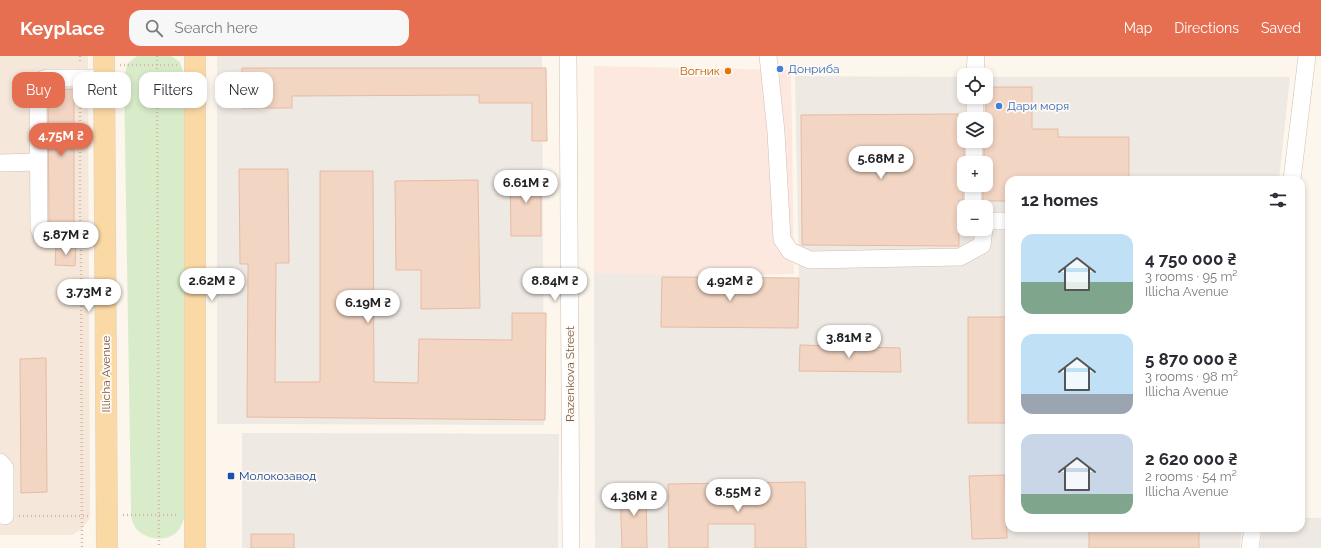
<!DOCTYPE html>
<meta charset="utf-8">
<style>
body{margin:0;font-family:Raleway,sans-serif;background:#f7f7f7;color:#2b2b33;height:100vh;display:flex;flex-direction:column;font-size:15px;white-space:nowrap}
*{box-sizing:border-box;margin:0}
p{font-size:13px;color:#7c7c81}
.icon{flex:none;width:22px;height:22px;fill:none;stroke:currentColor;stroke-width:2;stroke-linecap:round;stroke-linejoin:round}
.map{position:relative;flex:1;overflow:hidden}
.details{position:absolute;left:1005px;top:120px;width:300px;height:356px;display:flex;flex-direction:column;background:#fff;border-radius:12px;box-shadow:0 2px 6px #0003}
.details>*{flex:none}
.guide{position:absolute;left:12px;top:16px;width:380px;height:36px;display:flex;gap:8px}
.tools{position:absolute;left:957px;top:12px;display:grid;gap:8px}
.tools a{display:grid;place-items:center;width:36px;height:36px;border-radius:8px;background:#fff;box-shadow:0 2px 6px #0003;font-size:20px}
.price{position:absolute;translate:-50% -34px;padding:0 9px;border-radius:14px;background:#fff;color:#222;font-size:13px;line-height:26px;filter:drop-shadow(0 1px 2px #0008)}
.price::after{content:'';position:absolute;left:50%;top:24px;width:12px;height:9px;margin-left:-6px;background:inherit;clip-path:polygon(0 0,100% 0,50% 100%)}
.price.selected{background:#e76f51;color:#fff}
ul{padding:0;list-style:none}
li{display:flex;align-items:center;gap:12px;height:100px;padding:0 16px}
li span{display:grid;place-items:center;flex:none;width:112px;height:80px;border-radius:12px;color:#555}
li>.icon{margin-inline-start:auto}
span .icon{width:48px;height:48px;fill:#fffc;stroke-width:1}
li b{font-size:17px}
h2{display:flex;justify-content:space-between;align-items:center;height:48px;padding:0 16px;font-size:17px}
.chip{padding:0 14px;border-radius:12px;background:#fff;box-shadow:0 2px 6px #0003;font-size:14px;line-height:36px}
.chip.selected{background:#e76f51;color:#fff}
header{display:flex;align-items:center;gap:24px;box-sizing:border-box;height:56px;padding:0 20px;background:#e76f51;color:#fff}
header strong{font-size:19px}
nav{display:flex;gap:22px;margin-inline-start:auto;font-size:14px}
.search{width:280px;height:36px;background:#f7f7f7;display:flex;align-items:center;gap:10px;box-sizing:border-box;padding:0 14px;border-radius:12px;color:#7c7c81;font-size:15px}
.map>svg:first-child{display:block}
.residential{fill:#f5e8da}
.commercial{fill:#fde8e0}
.industrial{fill:#efe9e4;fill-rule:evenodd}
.green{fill:#d8ecc9}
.building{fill:#f3d5c3;stroke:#e6bba3}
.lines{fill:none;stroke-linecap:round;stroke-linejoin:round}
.minor-casing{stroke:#d1beb0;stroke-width:18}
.major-casing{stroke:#dad1cd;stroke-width:22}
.path{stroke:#d9b8a5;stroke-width:2.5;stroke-dasharray:1 3;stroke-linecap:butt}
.minor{stroke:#fff;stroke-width:17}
.major{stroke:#fbd9a5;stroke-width:21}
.shop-dot{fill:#3f7fe0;stroke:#fffaf3;stroke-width:1.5}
.food-dot{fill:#e8710a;stroke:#fffaf3;stroke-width:1.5}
.transit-dot{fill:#1a4fb4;stroke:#fffaf3;stroke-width:1.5}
.labels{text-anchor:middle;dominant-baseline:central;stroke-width:3.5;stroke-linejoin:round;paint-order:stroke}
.shop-label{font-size:12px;fill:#366cbe;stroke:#fffaf3;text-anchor:start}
.food-label{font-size:12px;fill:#c56008;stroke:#fffaf3;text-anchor:end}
.street-label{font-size:12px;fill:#7a5c4d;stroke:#fffaf3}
.transit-label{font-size:12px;fill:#164399;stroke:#fffaf3;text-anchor:start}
</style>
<header>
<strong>Keyplace</strong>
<div class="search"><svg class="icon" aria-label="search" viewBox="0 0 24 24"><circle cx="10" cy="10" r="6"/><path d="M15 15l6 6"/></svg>Search here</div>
<nav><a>Map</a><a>Directions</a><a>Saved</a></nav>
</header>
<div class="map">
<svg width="1321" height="492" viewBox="0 0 1321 492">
<rect width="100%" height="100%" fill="#fdf6ec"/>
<path class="residential" d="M 0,0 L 88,0 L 90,462 L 82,473 L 72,479 L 0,479 Z"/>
<path class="commercial" d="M 594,10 L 791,14 L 794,218 L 662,221 L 594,217 Z"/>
<path class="industrial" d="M 217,0 L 542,0 L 544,369 L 217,368 Z
M 795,20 L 964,21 L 964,41 L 986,41 L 986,21 L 1290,21 L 1279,124 L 1009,124 L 1009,472 L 1242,472 L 1240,492 L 595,492 L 594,217 L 799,222 ZM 964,63 L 986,63 L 986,85 L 964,85 ZM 964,107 L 986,107 L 986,129 L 964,129 ZM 964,151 L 986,151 L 986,173 L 964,173 Z
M 242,377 L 559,378 L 558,492 L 242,492 Z
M 1301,462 L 1321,462 L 1321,492 L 1260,492 L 1263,472 L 1301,472 Z"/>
<path class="green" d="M 137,0 L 171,0 L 180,6 L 184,19 L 187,453 C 184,461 182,474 173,479 C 159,487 136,481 132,464 C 131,461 131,456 131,452 L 124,23 L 127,8 Z"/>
<path class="building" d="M 242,12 L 546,12 L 547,85 L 532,85 L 532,47 L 479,47 L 479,39 L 292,40 L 292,52 L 242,52 Z
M 986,31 L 1032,31 L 1032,73 L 1058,73 L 1058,81 L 1129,81 L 1129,124 L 1009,124 L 1009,145 L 983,145 L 983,129 L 986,129 L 986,107 L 984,107 L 984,85 L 986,85 Z
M 74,33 L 74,170 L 49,168 L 48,34 Z
M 958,58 L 958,85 L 964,85 L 964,107 L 959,107 L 959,129 L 963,129 L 963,144 L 959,144 L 959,190 L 802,189 L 801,59 Z
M 239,113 L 288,113 L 289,207 L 276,207 L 275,326 L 320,326 L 320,115 L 373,115 L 374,326 L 418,327 L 419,283 L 512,284 L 512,257 L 546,257 L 545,364 L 247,361 L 248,208 L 240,208 Z
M 510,116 L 541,116 L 541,180 L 511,180 Z
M 478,124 L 480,252 L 421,253 L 421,214 L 396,214 L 395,125 Z
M 56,189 L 76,190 L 75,210 L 55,209 Z
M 662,221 L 799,222 L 798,272 L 661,271 Z
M 968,261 L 1009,261 L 1009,367 L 968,367 Z
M 800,289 L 900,292 L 901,316 L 799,315 Z
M 46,302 L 47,436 L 21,437 L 20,303 Z
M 1005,419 L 1007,482 L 972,483 L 969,420 Z
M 805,426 L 806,492 L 755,492 L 755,468 L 708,468 L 708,492 L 669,492 L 668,428 Z
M 646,430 L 647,492 L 622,492 L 620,431 Z
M 1089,472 L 1199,472 L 1199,492 L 1089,492 Z
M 251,478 L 294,478 L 294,492 L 251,492 Z"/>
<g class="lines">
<g class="minor-casing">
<path id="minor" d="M 568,0 L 571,492
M 768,0 L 776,76 L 782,183 L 790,195 L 810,204 L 960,201 L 982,189 L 984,173
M 975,19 L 976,0
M 104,22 L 47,22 L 41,24 L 38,30 L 39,172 L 41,178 L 105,181
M 975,63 L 975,41
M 0,107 L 38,106
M 974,107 L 974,85
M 1292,124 L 1307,0
M 973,151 L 973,129
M 986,165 L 1009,165
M 0,406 L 5,412 L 5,460
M 1250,492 L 1253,472"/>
</g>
<g class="major-casing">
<path id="major" d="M 104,0 L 107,492
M 195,0 L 195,492"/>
</g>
<path class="path" d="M 80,0 L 80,7
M 157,0 L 159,492
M 120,9 L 179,9
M 80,36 L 80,165
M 81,194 L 82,492
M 123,459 L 178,459
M 19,460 L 90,460"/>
<use href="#minor" class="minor"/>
<use href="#major" class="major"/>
</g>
<g class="shop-dot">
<circle cx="780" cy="13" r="4"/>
<circle cx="999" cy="50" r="4"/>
</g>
<circle class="food-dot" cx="728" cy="15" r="4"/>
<rect class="transit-dot" x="227" y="416" width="8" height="8" rx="2"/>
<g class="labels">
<g class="shop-label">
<text x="788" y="13">Донриба</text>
<text x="1007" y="50">Дари моря</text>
</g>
<g class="food-label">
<text x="720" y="15">Вогник</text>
</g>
<g class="street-label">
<text transform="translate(106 318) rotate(-90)">Illicha Avenue</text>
<text transform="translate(570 318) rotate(-90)">Razenkova Street</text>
</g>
<g class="transit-label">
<text x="239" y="420">Молокозавод</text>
</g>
</g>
</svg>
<div class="tools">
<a><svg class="icon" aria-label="locate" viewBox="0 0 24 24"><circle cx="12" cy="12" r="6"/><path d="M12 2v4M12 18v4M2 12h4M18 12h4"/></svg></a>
<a><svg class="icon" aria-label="layers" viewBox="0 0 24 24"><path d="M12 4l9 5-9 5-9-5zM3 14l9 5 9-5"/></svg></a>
<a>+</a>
<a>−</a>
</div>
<b class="price selected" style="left:61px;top:101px">4.75M ₴</b>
<b class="price" style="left:881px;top:124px">5.68M ₴</b>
<b class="price" style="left:526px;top:148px">6.61M ₴</b>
<b class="price" style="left:66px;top:200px">5.87M ₴</b>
<b class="price" style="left:212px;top:246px">2.62M ₴</b>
<b class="price" style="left:555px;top:246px">8.84M ₴</b>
<b class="price" style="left:730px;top:246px">4.92M ₴</b>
<b class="price" style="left:89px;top:257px">3.73M ₴</b>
<b class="price" style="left:368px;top:268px">6.19M ₴</b>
<b class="price" style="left:849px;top:303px">3.81M ₴</b>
<b class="price" style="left:738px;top:457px">8.55M ₴</b>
<b class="price" style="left:634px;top:461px">4.36M ₴</b>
<div class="guide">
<a class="chip selected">Buy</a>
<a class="chip">Rent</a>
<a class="chip">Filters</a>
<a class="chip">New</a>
</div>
<section class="details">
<h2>12 homes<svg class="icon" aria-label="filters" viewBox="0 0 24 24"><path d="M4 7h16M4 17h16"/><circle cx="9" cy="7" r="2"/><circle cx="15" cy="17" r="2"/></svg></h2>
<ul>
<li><span style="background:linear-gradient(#bfe0f5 60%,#7fa58c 0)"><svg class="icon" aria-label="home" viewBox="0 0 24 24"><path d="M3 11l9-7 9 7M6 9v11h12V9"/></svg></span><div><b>4 750 000 ₴</b><p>3 rooms · 95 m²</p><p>Illicha Avenue</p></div></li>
<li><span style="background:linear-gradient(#bfe0f5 75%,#9aa5b1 0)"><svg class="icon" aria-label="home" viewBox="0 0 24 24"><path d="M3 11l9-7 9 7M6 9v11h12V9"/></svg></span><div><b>5 870 000 ₴</b><p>3 rooms · 98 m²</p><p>Illicha Avenue</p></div></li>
<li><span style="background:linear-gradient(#c9d6e8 75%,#7fa58c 0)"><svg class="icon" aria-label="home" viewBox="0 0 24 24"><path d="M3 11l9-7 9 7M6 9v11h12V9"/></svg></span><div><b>2 620 000 ₴</b><p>2 rooms · 54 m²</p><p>Illicha Avenue</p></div></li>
</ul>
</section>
</div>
